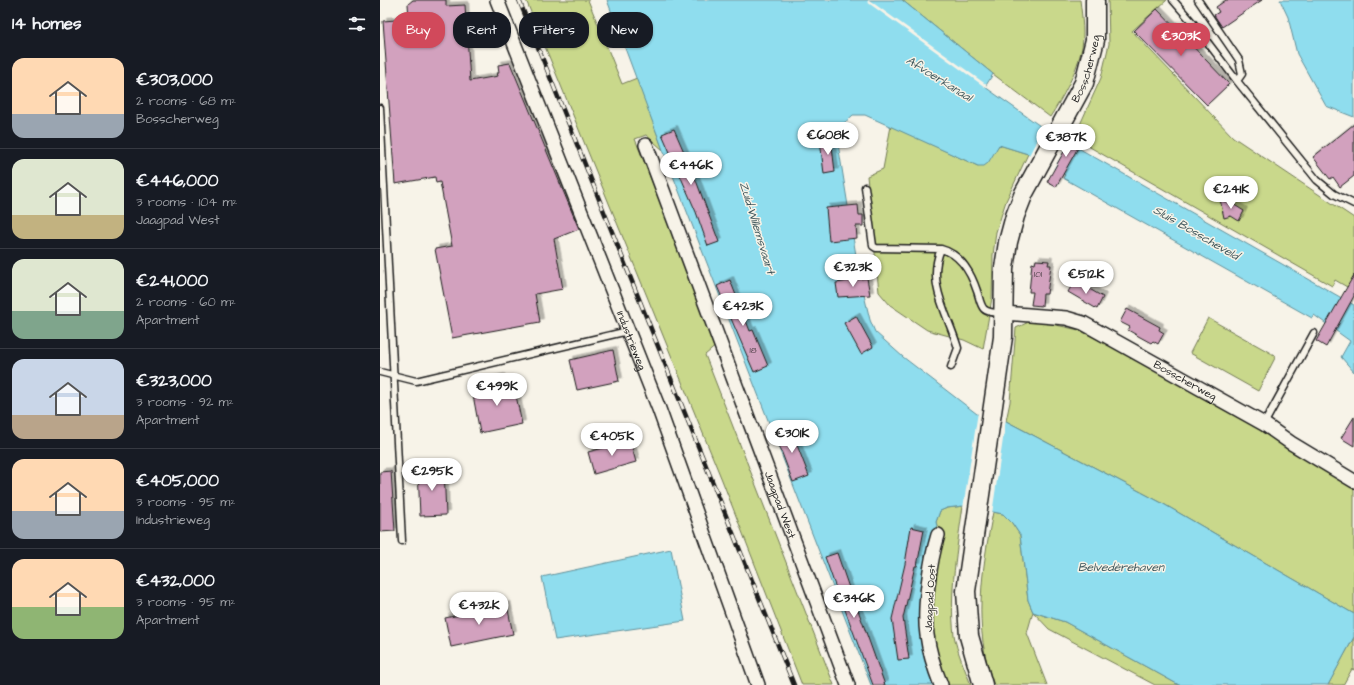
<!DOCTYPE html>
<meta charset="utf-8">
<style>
body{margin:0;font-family:"Architects Daughter",sans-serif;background:#242831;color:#f1f3f6;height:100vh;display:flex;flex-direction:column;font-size:15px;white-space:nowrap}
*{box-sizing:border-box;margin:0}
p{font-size:13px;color:#9ea1a6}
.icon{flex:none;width:22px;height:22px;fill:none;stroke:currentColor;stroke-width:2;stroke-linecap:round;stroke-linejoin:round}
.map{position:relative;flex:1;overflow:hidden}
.details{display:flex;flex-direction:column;background:#171b24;width:380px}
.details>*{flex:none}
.hud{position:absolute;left:12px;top:12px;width:380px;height:36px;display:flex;gap:8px}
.price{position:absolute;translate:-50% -34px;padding:0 9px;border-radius:14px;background:#fff;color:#222;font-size:13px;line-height:26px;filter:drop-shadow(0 1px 2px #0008)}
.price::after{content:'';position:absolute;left:50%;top:24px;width:12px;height:9px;margin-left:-6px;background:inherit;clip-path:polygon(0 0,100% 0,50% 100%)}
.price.selected{background:#d1495b;color:#fff}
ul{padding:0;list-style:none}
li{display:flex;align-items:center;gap:12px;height:100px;padding:0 12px}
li+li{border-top:1px solid #363941}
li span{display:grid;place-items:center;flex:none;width:112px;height:80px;border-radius:12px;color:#555}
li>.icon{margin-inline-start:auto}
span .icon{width:48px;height:48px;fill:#fffc;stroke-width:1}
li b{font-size:17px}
h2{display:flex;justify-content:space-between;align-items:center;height:48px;padding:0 12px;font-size:17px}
.tag{padding:0 14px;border-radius:16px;background:#171b24;box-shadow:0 1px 3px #0004;font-size:14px;line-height:36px}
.tag.selected{background:#d1495b;color:#fff}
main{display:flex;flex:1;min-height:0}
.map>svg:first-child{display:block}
.green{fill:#c9d88b;stroke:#727a54}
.water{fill:#8fddee;stroke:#61909a}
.pier{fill:#f7f3e8}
.building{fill:#d2a1be;stroke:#1c1c1c;filter:url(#shadow)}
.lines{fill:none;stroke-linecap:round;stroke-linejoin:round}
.lane-casing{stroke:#1c1c1c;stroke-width:9}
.street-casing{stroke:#1c1c1c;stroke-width:16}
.secondary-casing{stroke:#1c1c1c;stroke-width:21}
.lane{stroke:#f7f3e8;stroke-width:6}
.street{stroke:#f7f3e8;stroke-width:13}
.secondary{stroke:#f7f3e8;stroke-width:18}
.rail-casing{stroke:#1c1c1c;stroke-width:4.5}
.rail{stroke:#f7f3e8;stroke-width:3;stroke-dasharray:9;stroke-linecap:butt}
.labels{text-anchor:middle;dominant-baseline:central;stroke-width:3;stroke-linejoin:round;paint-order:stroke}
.number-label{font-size:9px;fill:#4a3d44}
.street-label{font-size:11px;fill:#1c1c1c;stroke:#f7f3e8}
.water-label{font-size:12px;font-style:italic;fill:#3e565b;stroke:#f7f3e8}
</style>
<main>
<section class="details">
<h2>14 homes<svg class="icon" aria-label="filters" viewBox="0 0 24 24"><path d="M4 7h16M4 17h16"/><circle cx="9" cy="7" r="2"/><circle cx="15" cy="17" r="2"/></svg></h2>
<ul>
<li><span style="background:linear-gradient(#ffd9b3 70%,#9aa5b1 0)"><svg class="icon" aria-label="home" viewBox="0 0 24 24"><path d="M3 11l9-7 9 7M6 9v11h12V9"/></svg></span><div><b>€303,000</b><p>2 rooms · 68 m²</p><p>Bosscherweg</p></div></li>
<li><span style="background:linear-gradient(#dfe7d0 70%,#c2b280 0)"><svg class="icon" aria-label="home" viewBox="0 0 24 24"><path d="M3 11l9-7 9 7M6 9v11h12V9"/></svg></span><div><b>€446,000</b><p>3 rooms · 104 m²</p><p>Jaagpad West</p></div></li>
<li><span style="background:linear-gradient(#dfe7d0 65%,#7fa58c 0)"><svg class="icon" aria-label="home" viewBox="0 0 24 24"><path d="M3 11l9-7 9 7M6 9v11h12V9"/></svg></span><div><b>€241,000</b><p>2 rooms · 60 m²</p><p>Apartment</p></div></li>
<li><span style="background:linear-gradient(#c9d6e8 70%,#b9a48a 0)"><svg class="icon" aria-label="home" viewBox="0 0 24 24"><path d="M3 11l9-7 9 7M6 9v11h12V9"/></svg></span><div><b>€323,000</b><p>3 rooms · 92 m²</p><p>Apartment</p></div></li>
<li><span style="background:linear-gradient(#ffd9b3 65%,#9aa5b1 0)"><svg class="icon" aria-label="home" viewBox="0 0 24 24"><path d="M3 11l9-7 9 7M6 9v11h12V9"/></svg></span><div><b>€405,000</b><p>3 rooms · 95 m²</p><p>Industrieweg</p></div></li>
<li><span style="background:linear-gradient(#ffd9b3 60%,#8fb573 0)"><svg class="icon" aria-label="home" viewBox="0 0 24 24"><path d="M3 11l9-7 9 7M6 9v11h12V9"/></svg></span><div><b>€432,000</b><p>3 rooms · 95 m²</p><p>Apartment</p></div></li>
</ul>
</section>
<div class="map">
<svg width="974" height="685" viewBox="0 0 974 685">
<defs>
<filter id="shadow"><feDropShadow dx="3.5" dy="-3.5" stdDeviation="0" flood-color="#0004"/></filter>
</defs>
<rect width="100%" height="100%" fill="#f7f3e8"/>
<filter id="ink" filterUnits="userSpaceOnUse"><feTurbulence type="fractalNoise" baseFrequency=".025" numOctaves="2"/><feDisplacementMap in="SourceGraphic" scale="8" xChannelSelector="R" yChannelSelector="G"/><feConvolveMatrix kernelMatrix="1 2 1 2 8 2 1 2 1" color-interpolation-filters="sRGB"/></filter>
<g filter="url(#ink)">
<path class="green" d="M 146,0 L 208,0 L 242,84 L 257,78 L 283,150 L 266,135 L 255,139 L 337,345 L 325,355 L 454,685 L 422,685 L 342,480 Z
M 522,0 L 700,0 C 702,17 705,36 701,52 C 695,75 683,97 670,117 L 613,74 Z
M 728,0 L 787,0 L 752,31 L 853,137 L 974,218 L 974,291 L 955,280 L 952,286 L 708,146 L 712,138 L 698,129 L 721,78 L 729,44 Z
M 511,126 L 598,166 L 614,152 L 619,145 L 648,154 L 626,201 L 616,232 L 613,255 L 612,298 L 603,349 L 584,340 L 547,330 L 510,305 L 499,292 L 487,176 L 503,169 Z
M 828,318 L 896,356 L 878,391 L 810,353 Z
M 653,320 L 699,330 L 729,345 L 974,482 L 974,614 L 780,502 L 626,421 L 630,402 L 636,328 Z
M 583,506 C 577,548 569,593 574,635 C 577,652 585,669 591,685 L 563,685 L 544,633 L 558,530 L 556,522 L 560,511 L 567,508 Z
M 613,512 L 623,514 L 632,523 L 640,535 L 648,600 L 653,612 L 685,622 L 799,685 L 775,685 L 669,629 L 653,612 L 647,633 L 667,685 L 614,685 C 592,629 602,569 613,512 Z
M 974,637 L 974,670 L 972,669 L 963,685 L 948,685 Z"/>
<path class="water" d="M 227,0 L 522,0 L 613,74 L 605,87 L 663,128 L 974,305 L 974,372 L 961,357 L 970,341 L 934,315 L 932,318 L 683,178 L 685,175 L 648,154 L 619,145 L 608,163 L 604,166 L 598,166 L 485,115 L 473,115 L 461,126 L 458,144 L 479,274 L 490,320 L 495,332 L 523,357 L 597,414 L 626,421 L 780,502 L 974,614 L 974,637 L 948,685 L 799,685 L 685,622 L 653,612 L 648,600 L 640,535 L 632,523 L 623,514 L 583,506 L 567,508 L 560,511 L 556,522 L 558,530 L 545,608 L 556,685 L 491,685 L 283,150 Z
M 900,0 L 974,0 L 974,117 L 946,106 L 917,54 L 908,17 Z
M 291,549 L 305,621 L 175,640 L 162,577 Z"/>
<path class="pier" d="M 489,0 L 607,85 L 605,87 L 487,2 Z
M 664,127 L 690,141 L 673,170 L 648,157 Z
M 598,412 L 626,419 L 612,514 L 583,508 Z"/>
<path class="building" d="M 33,0 L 66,0 L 66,6 L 85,5 L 90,81 L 118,76 L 117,73 L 119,73 L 118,65 L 130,63 L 199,229 L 174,239 L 183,289 L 155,294 L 160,322 L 72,338 L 55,249 L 72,246 L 60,182 L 56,183 L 55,177 L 15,184 L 3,21 L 29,19 L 28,4 Z
M 846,0 L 882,0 L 842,27 L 834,15 L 839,12 L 836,7 Z
M 777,9 L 849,84 L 827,105 L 754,31 Z
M 974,124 L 974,176 L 960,187 L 953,177 L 950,179 L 933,157 Z
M 294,129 L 314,175 L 339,242 L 328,246 L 316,212 L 282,134 Z
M 696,130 L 705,135 L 676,187 L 667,182 Z
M 451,138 L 455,172 L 444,174 L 440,140 Z
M 840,199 L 847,203 L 848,201 L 864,211 L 859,221 L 851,216 L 844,218 Z
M 478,205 L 479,215 L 483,215 L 483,226 L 476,226 L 477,238 L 449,241 L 446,208 Z
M 656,260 L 669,261 L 668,265 L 671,265 L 667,294 L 663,294 L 662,306 L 651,305 L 653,292 L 649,292 L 652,263 L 655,264 Z
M 974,275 L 974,296 L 946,347 L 936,341 Z
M 487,278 L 490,295 L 458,297 L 456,283 Z
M 350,280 L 370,331 L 373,330 L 388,366 L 374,372 L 337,286 Z
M 693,283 L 701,284 L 723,297 L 717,309 L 688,292 Z
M 747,309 L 780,327 L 779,330 L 784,333 L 778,344 L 773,341 L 771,343 L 760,337 L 748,330 L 750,327 L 740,322 Z
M 476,316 L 493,347 L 481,354 L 464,323 Z
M 233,350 L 239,381 L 197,390 L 190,360 Z
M 121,377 L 124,389 L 134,386 L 142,424 L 100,433 L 93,395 L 109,391 L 107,380 Z
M 974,417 L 974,446 L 961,438 Z
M 410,427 L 429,476 L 413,482 L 394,432 Z
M 250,441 L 256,462 L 214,474 L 208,452 Z
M 64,468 L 66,515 L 40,516 L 38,469 Z
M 11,471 L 15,531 L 0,532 L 0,472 Z
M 531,527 L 544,530 L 537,566 L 535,566 L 523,618 L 529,659 L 518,660 L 512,619 L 525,564 Z
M 457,553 L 477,611 L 478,610 L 505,685 L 493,685 L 461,599 L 460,600 L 445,557 Z
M 127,605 L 133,634 L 71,647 L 65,618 Z"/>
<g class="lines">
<g class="lane-casing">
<path id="lane" d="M 793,0 L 813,23 L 857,81 L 937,180 L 954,194 L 974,204
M 818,0 L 859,60 L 862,74 L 857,81
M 0,108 L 22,541
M 485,187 L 493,246 L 496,248 L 561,249 C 581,254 591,273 597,291 C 599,296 600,305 604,309 C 608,313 616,313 622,313
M 561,249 C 546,284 568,314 578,348 L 571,367
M 0,372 L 36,381 L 248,331
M 884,424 L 934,333"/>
</g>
<g class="street-casing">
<g id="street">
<path id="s1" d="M 117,0 L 279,409 L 378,685"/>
<path id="s2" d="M 266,145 L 468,685"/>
<path id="s3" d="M 624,313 L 686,318 L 703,323 L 884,424 L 911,443 L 974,481"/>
<path d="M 558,535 C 550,561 543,608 547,635 C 549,651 555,670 561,685"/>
</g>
</g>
<g class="secondary-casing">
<g id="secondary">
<path id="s4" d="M 603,685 L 589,636 L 586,591 L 623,337 L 624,268 L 628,242 L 635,216 L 644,193 L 704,83 L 715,40 L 715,0"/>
</g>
</g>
<use href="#lane" class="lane"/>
<use href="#street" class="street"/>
<use href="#secondary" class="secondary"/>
<g class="rail-casing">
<path id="rail" d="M 139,0 L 414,685"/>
</g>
<use href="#rail" class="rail"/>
</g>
</g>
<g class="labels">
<g class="number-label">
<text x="658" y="274">101</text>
<text x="373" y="350">18</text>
</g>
<g class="street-label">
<text stroke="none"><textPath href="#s4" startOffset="639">Bosscherweg</textPath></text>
<text stroke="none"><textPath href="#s1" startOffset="366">Industrieweg</textPath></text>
<text stroke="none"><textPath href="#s3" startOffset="197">Bosscherweg</textPath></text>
<text stroke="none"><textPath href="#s2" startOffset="384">Jaagpad West</textPath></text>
<text transform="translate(550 598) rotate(-87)">Jaagpad Oost</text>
</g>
<g class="water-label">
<text transform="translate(559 79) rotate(32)">Afvoerkanaal</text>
<text transform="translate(377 228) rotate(73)">Zuid-Willemsvaart</text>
<text transform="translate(816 233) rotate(30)">Sluis Bosscheveld</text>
<text x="741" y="567">Belvedèrehaven</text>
</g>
</g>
</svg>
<b class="price selected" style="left:801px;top:57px">€303K</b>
<b class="price" style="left:448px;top:156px">€608K</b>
<b class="price" style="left:686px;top:158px">€387K</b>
<b class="price" style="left:311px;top:186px">€446K</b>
<b class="price" style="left:851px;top:210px">€241K</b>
<b class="price" style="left:473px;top:288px">€323K</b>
<b class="price" style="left:706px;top:295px">€512K</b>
<b class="price" style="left:363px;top:327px">€423K</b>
<b class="price" style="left:117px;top:407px">€499K</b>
<b class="price" style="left:412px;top:454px">€301K</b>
<b class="price" style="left:232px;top:457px">€405K</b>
<b class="price" style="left:52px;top:492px">€295K</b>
<b class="price" style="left:474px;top:619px">€346K</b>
<b class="price" style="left:99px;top:626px">€432K</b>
<div class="hud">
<a class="tag selected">Buy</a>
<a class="tag">Rent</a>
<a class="tag">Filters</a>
<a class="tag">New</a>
</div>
</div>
</main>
